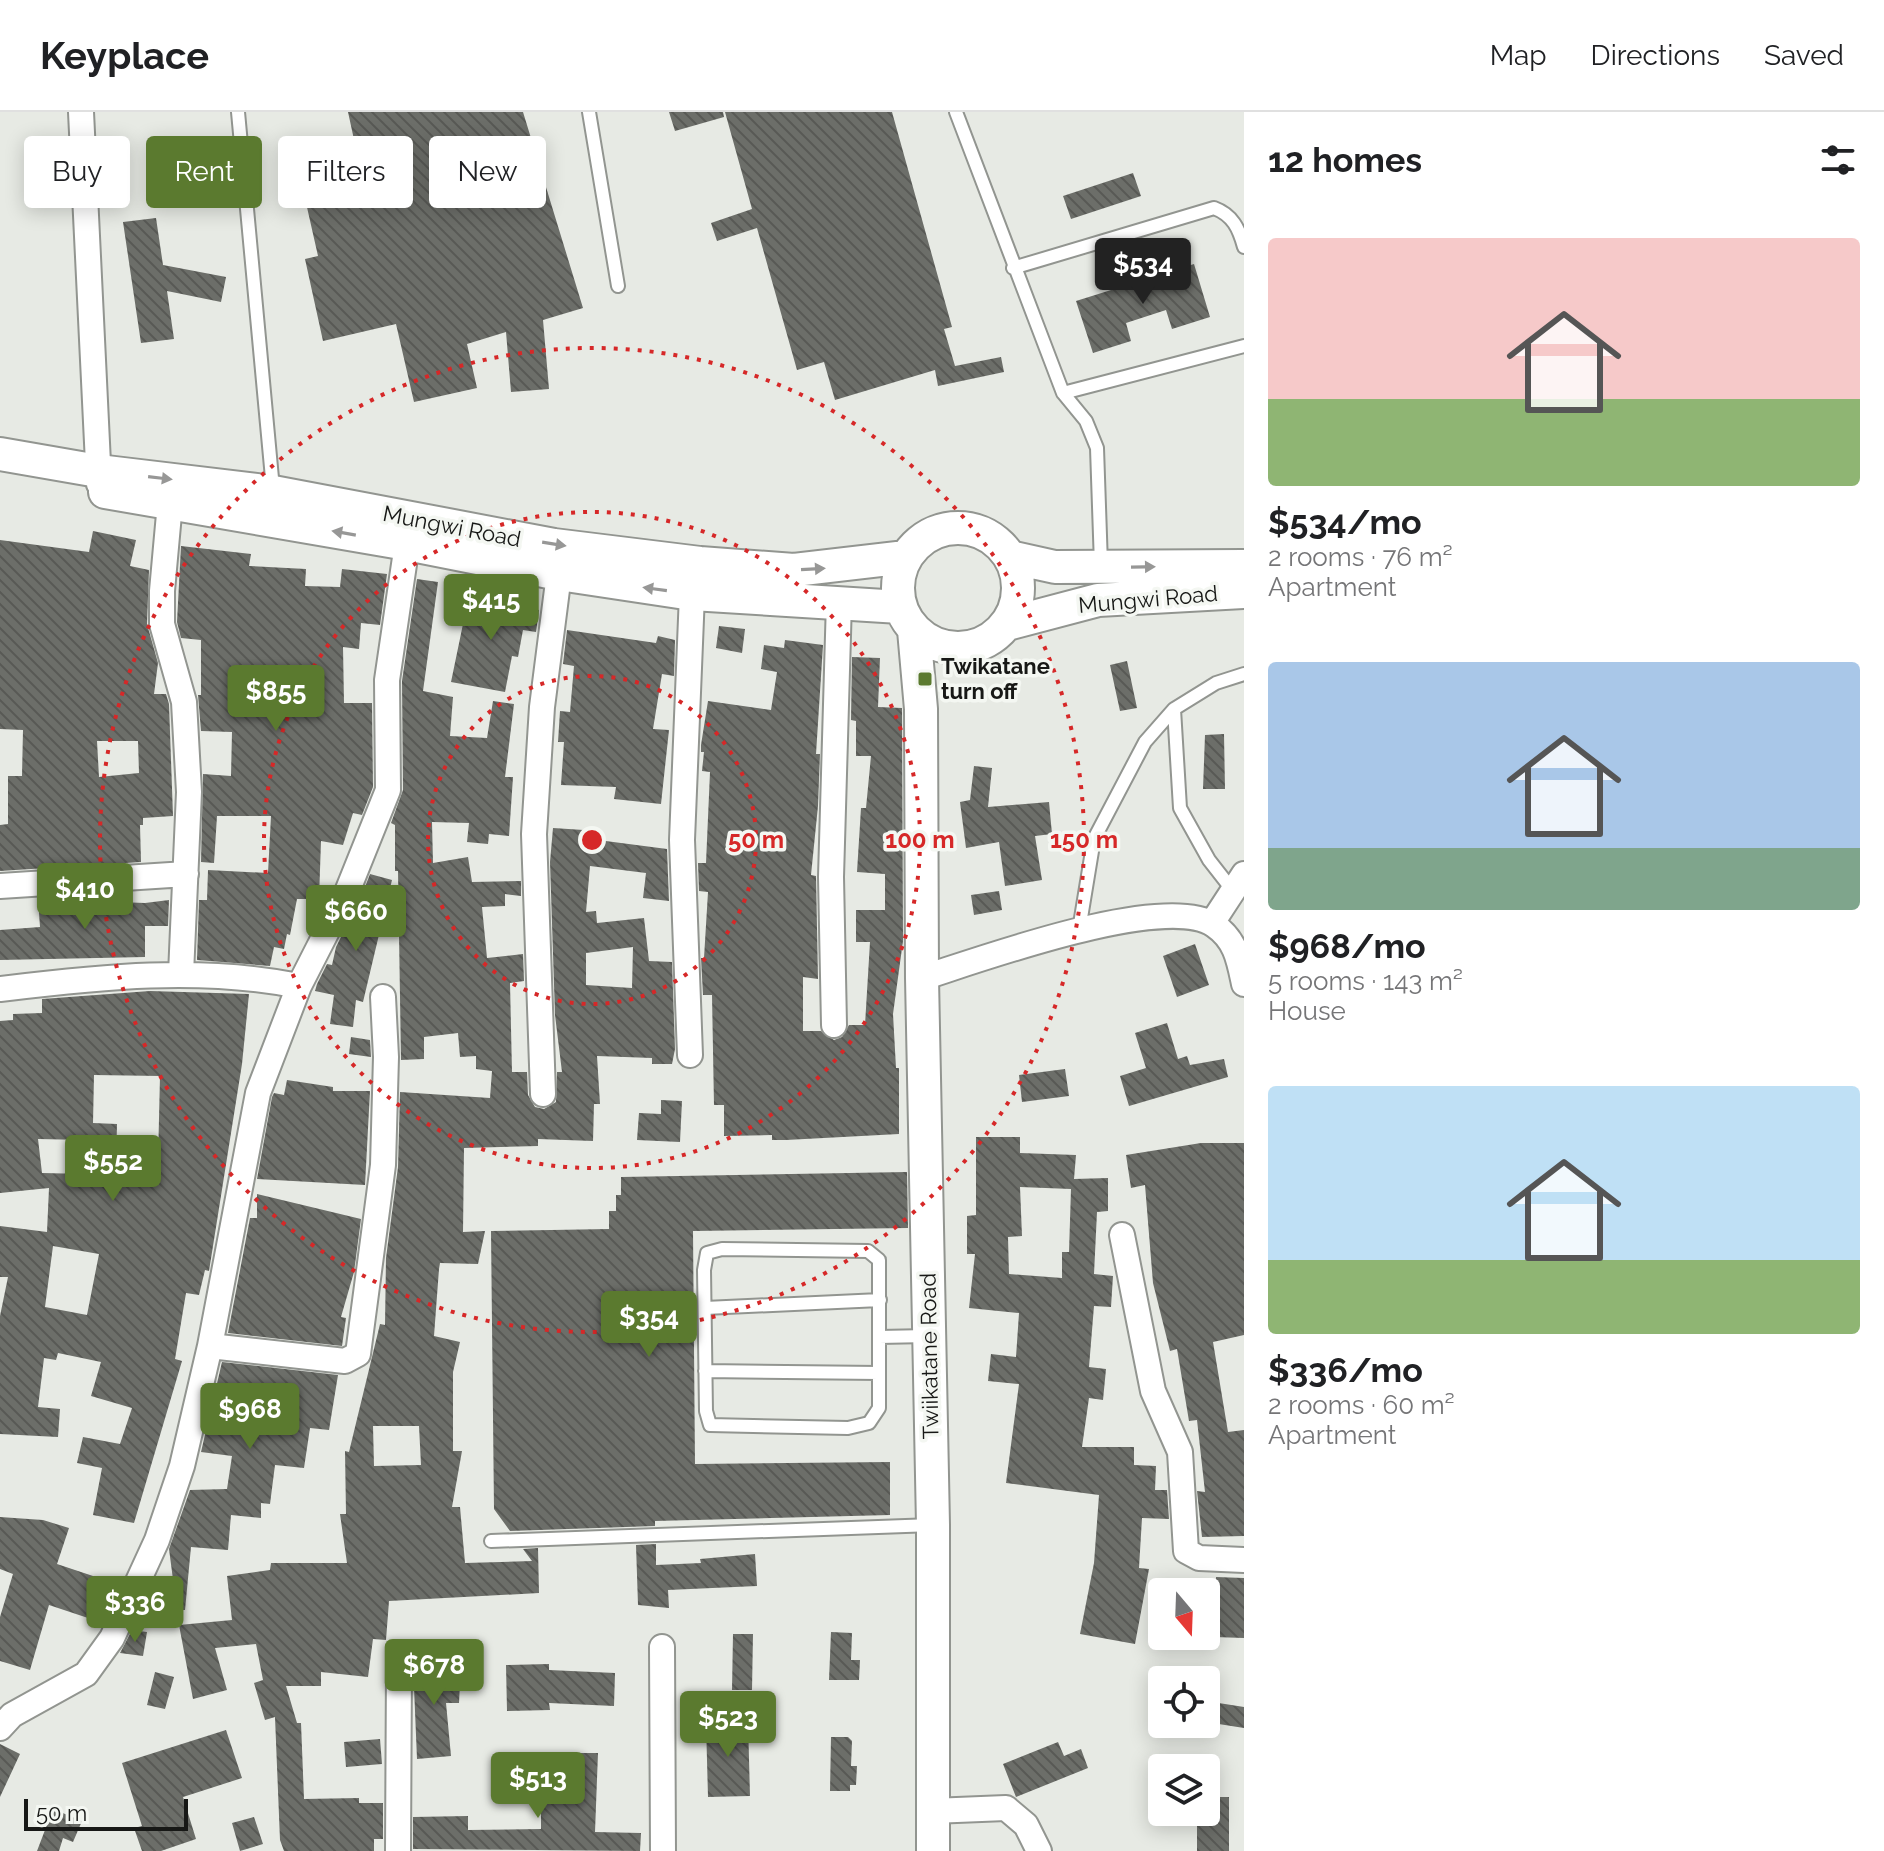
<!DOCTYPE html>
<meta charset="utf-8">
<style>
body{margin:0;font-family:Raleway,sans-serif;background:#f6f6f6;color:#202124;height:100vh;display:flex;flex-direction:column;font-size:30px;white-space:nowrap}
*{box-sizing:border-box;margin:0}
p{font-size:26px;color:#757577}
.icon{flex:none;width:44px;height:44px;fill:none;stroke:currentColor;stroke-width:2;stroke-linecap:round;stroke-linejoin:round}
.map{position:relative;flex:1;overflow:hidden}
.details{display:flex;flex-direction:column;background:#fff;width:640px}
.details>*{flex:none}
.hud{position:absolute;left:24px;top:24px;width:760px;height:72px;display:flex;gap:16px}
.needle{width:52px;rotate:161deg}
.tools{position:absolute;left:1148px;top:1466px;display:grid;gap:16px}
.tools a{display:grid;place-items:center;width:72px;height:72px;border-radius:8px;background:#fff;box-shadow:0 4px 20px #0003;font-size:40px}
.scale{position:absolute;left:24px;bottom:20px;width:164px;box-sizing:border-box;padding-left:8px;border:4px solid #171816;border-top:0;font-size:22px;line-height:28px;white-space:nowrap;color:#171816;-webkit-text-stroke:6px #f4f7f2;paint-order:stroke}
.price{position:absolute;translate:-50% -68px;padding:0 18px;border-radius:8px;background:#5b7a2f;color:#fff;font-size:26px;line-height:52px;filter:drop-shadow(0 2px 4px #0008)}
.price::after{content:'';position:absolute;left:50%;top:48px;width:24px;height:18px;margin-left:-12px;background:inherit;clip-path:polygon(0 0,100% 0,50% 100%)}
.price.active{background:#222;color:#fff}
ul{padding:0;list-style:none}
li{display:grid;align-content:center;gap:16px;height:424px;padding:0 24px}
li span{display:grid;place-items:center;height:248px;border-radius:8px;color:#555}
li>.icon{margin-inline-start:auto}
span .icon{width:144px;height:144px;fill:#fffc;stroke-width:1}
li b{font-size:34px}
h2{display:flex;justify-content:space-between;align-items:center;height:96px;padding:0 24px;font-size:34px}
.chip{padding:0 28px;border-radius:8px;background:#fff;box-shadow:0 4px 20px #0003;font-size:28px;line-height:72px}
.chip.active{background:#5b7a2f;color:#fff}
header{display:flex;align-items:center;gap:48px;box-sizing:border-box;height:112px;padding:0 40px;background:#fff;border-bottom:2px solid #e0e0e0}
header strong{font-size:38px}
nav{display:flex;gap:44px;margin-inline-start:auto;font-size:28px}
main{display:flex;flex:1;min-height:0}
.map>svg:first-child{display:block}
.building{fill:url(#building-back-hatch);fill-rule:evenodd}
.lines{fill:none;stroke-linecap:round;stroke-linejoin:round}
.service-casing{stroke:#929590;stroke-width:16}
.minor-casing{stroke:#929590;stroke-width:28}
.secondary-casing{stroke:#929590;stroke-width:36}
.service{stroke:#fff;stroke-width:12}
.minor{stroke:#fff;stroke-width:24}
.secondary{stroke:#fff;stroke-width:32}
.oneway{fill:#979796}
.ring{fill:none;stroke:#d62828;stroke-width:4;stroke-dasharray:4 8}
.poi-dot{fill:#5b7a2f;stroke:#f4f7f2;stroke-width:3}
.labels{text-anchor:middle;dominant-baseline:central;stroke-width:7;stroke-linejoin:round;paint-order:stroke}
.street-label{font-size:22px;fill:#171816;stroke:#f4f7f2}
.poi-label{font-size:22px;font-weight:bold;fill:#171816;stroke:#f4f7f2;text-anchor:start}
.centre{fill:#d62828;stroke:#f4f7f2;stroke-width:4}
.ring-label{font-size:24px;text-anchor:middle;font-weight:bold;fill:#d62828;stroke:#f4f7f2;stroke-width:7;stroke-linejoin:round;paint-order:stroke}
</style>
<header>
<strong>Keyplace</strong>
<nav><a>Map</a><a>Directions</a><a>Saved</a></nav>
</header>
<main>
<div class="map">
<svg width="1244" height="1739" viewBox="0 0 1244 1739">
<defs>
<pattern id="building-back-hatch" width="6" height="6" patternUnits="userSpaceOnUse" patternTransform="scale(2)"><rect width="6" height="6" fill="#6c6e69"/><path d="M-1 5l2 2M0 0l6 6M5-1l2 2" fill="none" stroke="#585955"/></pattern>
</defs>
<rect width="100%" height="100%" fill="#e7eae4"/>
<path class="building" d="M 348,0 L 523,0 L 583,196 L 543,208 L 549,277 L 511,280 L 506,220 L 467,232 L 477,276 L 414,290 L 396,212 L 323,229 L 305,147 L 318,144 L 304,82 L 363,69 Z
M 669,0 L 723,0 L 724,5 L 675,19 Z
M 725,0 L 892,0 L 952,215 L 944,217 L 955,254 L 1001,245 L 1004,260 L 938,274 L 935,258 L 835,288 L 824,250 L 797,258 L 757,116 L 717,129 L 711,111 L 752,97 Z
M 1133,61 L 1141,84 L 1071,107 L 1063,84 Z
M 156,106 L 163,153 L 226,165 L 221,190 L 167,179 L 174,227 L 141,231 L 123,110 Z
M 1194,152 L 1210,205 L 1172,217 L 1166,198 L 1126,211 L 1131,229 L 1093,241 L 1076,189 Z
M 93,419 L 136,428 L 130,454 L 149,458 L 147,512 L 158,551 L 154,582 L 166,582 L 169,592 L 173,704 L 143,706 L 143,713 L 140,713 L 141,750 L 0,759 L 0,713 L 8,712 L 8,664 L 22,664 L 23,618 L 0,617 L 0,428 L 89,440 ZM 97,629 L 138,629 L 139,661 L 99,665 Z
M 181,434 L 251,442 L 249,454 L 306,457 L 305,474 L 340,475 L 342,457 L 387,462 L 380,513 L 361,511 L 359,537 L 343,535 L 344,591 L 372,591 L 373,675 L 362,703 L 353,701 L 343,733 L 321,729 L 319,787 L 297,787 L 290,823 L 287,822 L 284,837 L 274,835 L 270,854 L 197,848 L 199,788 L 207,788 L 208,758 L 268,761 L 271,704 L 217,704 L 214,751 L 201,750 L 203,662 L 231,664 L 232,620 L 201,619 L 198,583 L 201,583 L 201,528 L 181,526 L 177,510 Z
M 417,467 L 438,470 L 423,579 L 453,585 L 450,624 L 487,626 L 493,589 L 514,592 L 505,665 L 513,665 L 509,724 L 489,722 L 488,732 L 467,730 L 469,711 L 432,710 L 433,751 L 468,745 L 472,770 L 521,769 L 521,784 L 505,782 L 505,794 L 482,795 L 487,846 L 523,842 L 524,869 L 510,871 L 512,960 L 527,960 L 528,983 L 535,995 L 544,997 L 556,990 L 557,960 L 562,960 L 555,903 L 550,750 L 553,716 L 599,719 L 598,728 L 667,737 L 669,789 L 643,786 L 646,761 L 590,754 L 586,800 L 596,799 L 597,811 L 644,806 L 649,849 L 672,850 L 675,937 L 672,952 L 652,952 L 652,946 L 597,944 L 600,992 L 594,992 L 593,1029 L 538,1027 L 538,1034 L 464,1036 L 463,1120 L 485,1119 L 478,1152 L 440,1151 L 439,1157 L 434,1224 L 460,1230 L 453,1260 L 453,1339 L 462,1339 L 452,1395 L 460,1395 L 465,1451 L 532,1449 L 523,1437 L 538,1436 L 539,1481 L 389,1489 L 386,1528 L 373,1527 L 368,1565 L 321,1560 L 321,1574 L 286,1574 L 297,1611 L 301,1611 L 304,1687 L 359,1686 L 359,1691 L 383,1691 L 383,1727 L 374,1727 L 374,1739 L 284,1739 L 280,1728 L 275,1605 L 265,1608 L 254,1571 L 263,1568 L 256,1532 L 215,1536 L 227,1578 L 193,1587 L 179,1513 L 232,1508 L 227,1464 L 270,1458 L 271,1451 L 347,1451 L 340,1402 L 346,1402 L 345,1339 L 349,1340 L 380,1212 L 385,1213 L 386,1146 L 398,1055 L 400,980 L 490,986 L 492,959 L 476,957 L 476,944 L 460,945 L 458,921 L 424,925 L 424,947 L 401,948 L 398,759 L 395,759 L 395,713 L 391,711 L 403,678 L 402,569 ZM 633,835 L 632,876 L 586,873 L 586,841 ZM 373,1314 L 419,1314 L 421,1353 L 374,1354 Z
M 469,483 L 539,498 L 536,520 L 523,518 L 518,545 L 512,544 L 505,580 L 451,570 Z
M 719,514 L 745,517 L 742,541 L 716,536 Z
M 567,518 L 656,531 L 658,524 L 675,528 L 674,564 L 662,562 L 653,617 L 669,618 L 661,692 L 614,687 L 616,675 L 561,673 L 564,630 L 558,630 L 560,599 L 570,600 L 574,554 L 563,552 Z
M 785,528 L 823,533 L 816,642 L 820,642 L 818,694 L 811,763 L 816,764 L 818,867 L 803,865 L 803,919 L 821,919 L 834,928 L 842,925 L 849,913 L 865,913 L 870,830 L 856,830 L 856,798 L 885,798 L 885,762 L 857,760 L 861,696 L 866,696 L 871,644 L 856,644 L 856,609 L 851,608 L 852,545 L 880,546 L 878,595 L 902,596 L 903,829 L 893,902 L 896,956 L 899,956 L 899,1022 L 786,1028 L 772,1028 L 772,1023 L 724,1024 L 724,993 L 714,993 L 712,883 L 703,883 L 701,846 L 704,846 L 708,780 L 699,779 L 698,751 L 706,751 L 710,660 L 702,659 L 704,640 L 701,640 L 701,633 L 708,589 L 771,598 L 777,560 L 761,557 L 764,533 L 784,536 Z
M 1127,549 L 1137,596 L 1120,599 L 1110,553 Z
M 1224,622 L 1225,677 L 1203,677 L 1205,623 Z
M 974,654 L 992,656 L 988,695 L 1049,690 L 1052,722 L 1035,724 L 1042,768 L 1005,774 L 999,730 L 966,736 L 960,690 L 970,688 Z
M 370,762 L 392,768 L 363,890 L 356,888 L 353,915 L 330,912 L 334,883 L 315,879 L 317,872 L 327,852 L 332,853 L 336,835 L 347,813 L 350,814 Z
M 999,779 L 1002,798 L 974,803 L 971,783 Z
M 38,787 L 145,791 L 169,788 L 168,814 L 145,814 L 145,845 L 0,848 L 0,818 L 40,815 Z
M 1195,832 L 1209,873 L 1177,885 L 1163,844 Z
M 150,879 L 249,882 L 242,952 L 209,1159 L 205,1158 L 199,1183 L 186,1181 L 175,1247 L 182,1249 L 134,1411 L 93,1403 L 102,1356 L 77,1351 L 83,1325 L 120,1332 L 132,1296 L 91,1284 L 101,1250 L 58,1241 L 56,1248 L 44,1246 L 38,1295 L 60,1297 L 58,1325 L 0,1322 L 0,1204 L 8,1165 L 0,1165 L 0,1114 L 47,1120 L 49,1076 L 0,1081 L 0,909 L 13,908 L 13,902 L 42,901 L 42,887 ZM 94,963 L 160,964 L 158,1049 L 116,1052 L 117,1012 L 93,1011 ZM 38,1027 L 85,1028 L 86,1062 L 42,1061 ZM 53,1134 L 99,1142 L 87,1203 L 45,1195 Z
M 1167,911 L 1178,947 L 1187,944 L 1190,953 L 1224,947 L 1228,965 L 1129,994 L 1120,964 L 1146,956 L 1135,921 Z
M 351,925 L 370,928 L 371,945 L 349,942 Z
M 1065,957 L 1069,984 L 1022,990 L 1019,963 Z
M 287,968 L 333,975 L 333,979 L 370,979 L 365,1073 L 257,1067 L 272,985 L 274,981 L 284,983 Z
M 661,988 L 682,989 L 680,1030 L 637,1028 L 639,1001 L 661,1002 Z
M 976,1025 L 1020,1025 L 1020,1041 L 1076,1043 L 1074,1067 L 1108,1066 L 1108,1099 L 1097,1100 L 1094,1162 L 1113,1164 L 1111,1195 L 1094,1194 L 1089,1255 L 1106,1257 L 1103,1288 L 1089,1286 L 1082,1335 L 1134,1335 L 1134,1353 L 1156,1354 L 1155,1378 L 1167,1378 L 1169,1407 L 1142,1406 L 1139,1456 L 1149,1457 L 1135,1532 L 1080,1522 L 1094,1451 L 1099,1383 L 1006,1371 L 1019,1272 L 988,1269 L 991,1242 L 1016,1245 L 1019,1201 L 969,1196 L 975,1142 L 967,1142 L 967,1104 L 976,1103 ZM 1020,1075 L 1071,1077 L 1069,1140 L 1062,1140 L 1062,1166 L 1009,1162 L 1008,1125 L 1022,1124 Z
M 1201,1031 L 1244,1031 L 1244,1223 L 1213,1230 L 1228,1320 L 1244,1318 L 1244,1424 L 1202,1425 L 1197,1379 L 1205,1380 L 1197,1308 L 1189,1309 L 1177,1237 L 1170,1239 L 1153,1171 L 1145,1073 L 1131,1076 L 1126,1043 Z
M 907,1060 L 908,1116 L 693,1119 L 695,1352 L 890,1350 L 890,1403 L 655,1409 L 655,1414 L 510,1419 L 494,1397 L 491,1119 L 609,1117 L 609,1099 L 616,1099 L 616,1083 L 621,1083 L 621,1065 Z
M 257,1082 L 361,1107 L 354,1160 L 341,1205 L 346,1206 L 342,1234 L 228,1221 L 250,1106 L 257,1106 Z
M 222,1250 L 338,1263 L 329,1318 L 310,1316 L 304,1356 L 275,1353 L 270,1392 L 261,1391 L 261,1406 L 231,1403 L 228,1438 L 191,1435 L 185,1498 L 177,1498 L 169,1437 L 190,1378 L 227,1377 L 232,1344 L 201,1340 Z
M 0,1405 L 43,1408 L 69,1416 L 57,1452 L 102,1467 L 88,1506 L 49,1493 L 30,1558 L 0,1549 L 0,1505 L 13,1462 L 0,1457 Z
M 656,1432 L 656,1453 L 701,1451 L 700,1447 L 755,1442 L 757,1474 L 668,1478 L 669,1496 L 638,1493 L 636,1433 Z
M 1216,1465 L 1244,1466 L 1244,1526 L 1214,1525 Z
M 132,1518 L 147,1520 L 143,1544 L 120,1541 Z
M 831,1520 L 852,1521 L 851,1548 L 860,1548 L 859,1568 L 829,1568 Z
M 733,1522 L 753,1522 L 752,1578 L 732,1578 Z
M 413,1551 L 461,1552 L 459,1591 L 446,1591 L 451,1644 L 417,1647 Z
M 549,1552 L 549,1558 L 615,1561 L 614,1594 L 549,1591 L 550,1598 L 507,1599 L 506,1553 Z
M 155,1560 L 174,1565 L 165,1597 L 147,1593 Z
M 1206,1589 L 1244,1595 L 1244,1616 L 1206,1610 Z
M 748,1609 L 750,1684 L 708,1685 L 706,1611 Z
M 226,1618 L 242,1666 L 183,1685 L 196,1727 L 161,1739 L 142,1739 L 134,1716 L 142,1714 L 122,1651 Z
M 831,1625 L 848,1625 L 852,1629 L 851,1654 L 857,1654 L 856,1673 L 850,1673 L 850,1679 L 830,1679 Z
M 380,1627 L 382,1652 L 346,1655 L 344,1630 Z
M 1058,1630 L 1064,1644 L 1081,1637 L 1088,1656 L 1016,1685 L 1003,1652 Z
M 0,1632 L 20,1642 L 0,1685 Z
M 563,1641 L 598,1641 L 595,1720 L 641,1721 L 640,1739 L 413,1737 L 413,1705 L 468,1704 L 468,1718 L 541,1717 L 541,1670 L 563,1670 Z
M 1206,1685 L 1229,1685 L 1229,1739 L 1197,1739 L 1197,1700 L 1206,1700 Z
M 53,1697 L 82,1709 L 73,1730 L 63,1726 L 59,1739 L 37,1739 Z
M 254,1705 L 263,1732 L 240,1739 L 232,1711 Z"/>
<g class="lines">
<g class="service-casing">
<path id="service" d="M 238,0 L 273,377
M 589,0 L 618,174
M 956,0 L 1063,281 L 1086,309 L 1097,336 L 1101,453
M 1013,156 L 1214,96 C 1233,103 1239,117 1244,135
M 1063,281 L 1244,234
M 1174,597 L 1180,696 L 1209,748 L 1234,780
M 1079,818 L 1094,727 L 1145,630 L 1174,597 L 1216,571 L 1244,562
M 722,1137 L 868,1139 L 879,1148 L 879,1296 L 869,1311 L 848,1316 L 710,1313 L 706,1299 L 704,1158 L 707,1141 Z
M 705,1196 L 880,1188
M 879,1225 L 928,1224
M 705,1259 L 879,1261
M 491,1429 L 933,1413"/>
</g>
<g class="minor-casing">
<path id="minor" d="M 81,0 L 99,372
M 170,391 L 162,479 L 162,512 L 184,590 L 189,680 L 181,862
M 0,774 L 186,762
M 1212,811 L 1244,762
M 922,866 C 979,848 1164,780 1214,813 C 1236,828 1239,848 1244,872
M 0,877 C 101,865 199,854 299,874
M 834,913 L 831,765 L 839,489
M 690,943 L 682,728 L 692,482
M 543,982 L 534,722 L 542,595 L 559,462
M 1122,1123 L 1153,1279 L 1180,1340 L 1186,1439 L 1199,1446 L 1244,1448
M 210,1234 L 345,1249 L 358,1242 L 383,1053 L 386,945 L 383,885
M 662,1535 L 663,1739
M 0,1616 L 12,1603 L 86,1562 L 112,1526 L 157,1428 L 182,1354 L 210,1234 L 258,981 L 299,874 L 347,780 L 388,678 L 387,568 L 407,432
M 932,1699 L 1006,1696 L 1026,1713 L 1039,1739
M 398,1739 L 399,1554"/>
</g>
<g class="secondary-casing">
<path id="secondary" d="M 0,342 L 98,359 L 273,380 L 554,433 L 700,451 L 794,458 L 906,445
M 105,380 L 407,432 L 559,462 L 692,482 L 900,495
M898 476a60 60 0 1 1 120 0a60 60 0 1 1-120 0Z
M 1010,445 L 1055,455 L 1244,454
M 1007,512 L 1098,488 L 1244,480
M 914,518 L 921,597 L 922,866 L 933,1413 L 933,1739"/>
</g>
<use href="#service" class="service"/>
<use href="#minor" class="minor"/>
<use href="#secondary" class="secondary"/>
</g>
<defs><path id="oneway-solid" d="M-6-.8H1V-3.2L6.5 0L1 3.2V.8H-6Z" transform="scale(2)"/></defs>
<g class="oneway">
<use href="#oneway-solid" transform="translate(160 366) rotate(7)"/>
<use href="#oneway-solid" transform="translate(344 421) rotate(-170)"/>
<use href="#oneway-solid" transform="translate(554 432) rotate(9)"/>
<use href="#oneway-solid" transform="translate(1143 455) rotate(-1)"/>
<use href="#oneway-solid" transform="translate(813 457) rotate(-3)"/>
<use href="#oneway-solid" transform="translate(655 477) rotate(-172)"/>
</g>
<g class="ring">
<circle cx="592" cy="728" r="164"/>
<circle cx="592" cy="728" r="328"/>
<circle cx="592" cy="728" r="492"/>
</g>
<rect class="poi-dot" x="917" y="559" width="16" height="16" rx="4"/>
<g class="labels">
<g class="street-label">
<text transform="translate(452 414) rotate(11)">Mungwi Road</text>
<text transform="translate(1148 487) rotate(-5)">Mungwi Road</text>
<text transform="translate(929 1244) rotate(-91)">Twiikatane Road</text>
</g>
<g class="poi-label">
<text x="941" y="554">Twikatane<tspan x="941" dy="25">turn off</tspan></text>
</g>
</g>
<circle cx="592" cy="728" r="12" class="centre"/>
<g class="ring-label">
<text x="756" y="736">50 m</text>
<text x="920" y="736">100 m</text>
<text x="1084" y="736">150 m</text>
</g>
</svg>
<div class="tools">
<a><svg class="needle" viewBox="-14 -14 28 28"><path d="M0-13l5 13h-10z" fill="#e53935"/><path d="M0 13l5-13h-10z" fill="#757577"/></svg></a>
<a><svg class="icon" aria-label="locate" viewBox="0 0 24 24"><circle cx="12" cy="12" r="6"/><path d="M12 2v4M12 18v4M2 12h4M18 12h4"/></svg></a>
<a><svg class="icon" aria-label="layers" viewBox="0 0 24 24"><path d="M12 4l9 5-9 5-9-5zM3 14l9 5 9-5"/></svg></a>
</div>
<div class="scale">50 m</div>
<b class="price active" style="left:1143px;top:194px">$534</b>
<b class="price" style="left:491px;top:530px">$415</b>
<b class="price" style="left:276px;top:621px">$855</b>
<b class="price" style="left:85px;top:819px">$410</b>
<b class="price" style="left:356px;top:841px">$660</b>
<b class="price" style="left:113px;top:1091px">$552</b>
<b class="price" style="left:649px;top:1247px">$354</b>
<b class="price" style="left:250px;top:1339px">$968</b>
<b class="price" style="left:135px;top:1532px">$336</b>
<b class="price" style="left:434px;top:1595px">$678</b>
<b class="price" style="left:728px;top:1647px">$523</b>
<b class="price" style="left:538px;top:1708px">$513</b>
<div class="hud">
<a class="chip">Buy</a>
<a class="chip active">Rent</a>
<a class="chip">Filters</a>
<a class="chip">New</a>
</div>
</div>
<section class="details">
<h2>12 homes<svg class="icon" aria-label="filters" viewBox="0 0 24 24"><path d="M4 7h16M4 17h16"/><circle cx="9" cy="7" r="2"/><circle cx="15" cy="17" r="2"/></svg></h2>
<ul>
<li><span style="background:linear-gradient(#f6c9c9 65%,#8fb573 0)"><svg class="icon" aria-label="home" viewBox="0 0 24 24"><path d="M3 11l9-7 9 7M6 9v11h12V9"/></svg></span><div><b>$534/mo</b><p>2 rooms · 76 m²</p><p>Apartment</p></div></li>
<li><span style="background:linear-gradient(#a9c7e8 75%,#7fa58c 0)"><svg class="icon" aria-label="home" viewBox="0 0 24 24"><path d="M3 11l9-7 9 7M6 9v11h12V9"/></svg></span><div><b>$968/mo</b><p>5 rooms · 143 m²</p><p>House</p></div></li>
<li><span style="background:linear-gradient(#bfe0f5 70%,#8fb573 0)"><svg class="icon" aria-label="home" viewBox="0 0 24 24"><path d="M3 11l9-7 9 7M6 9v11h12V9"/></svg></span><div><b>$336/mo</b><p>2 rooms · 60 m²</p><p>Apartment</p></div></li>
</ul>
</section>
</main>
